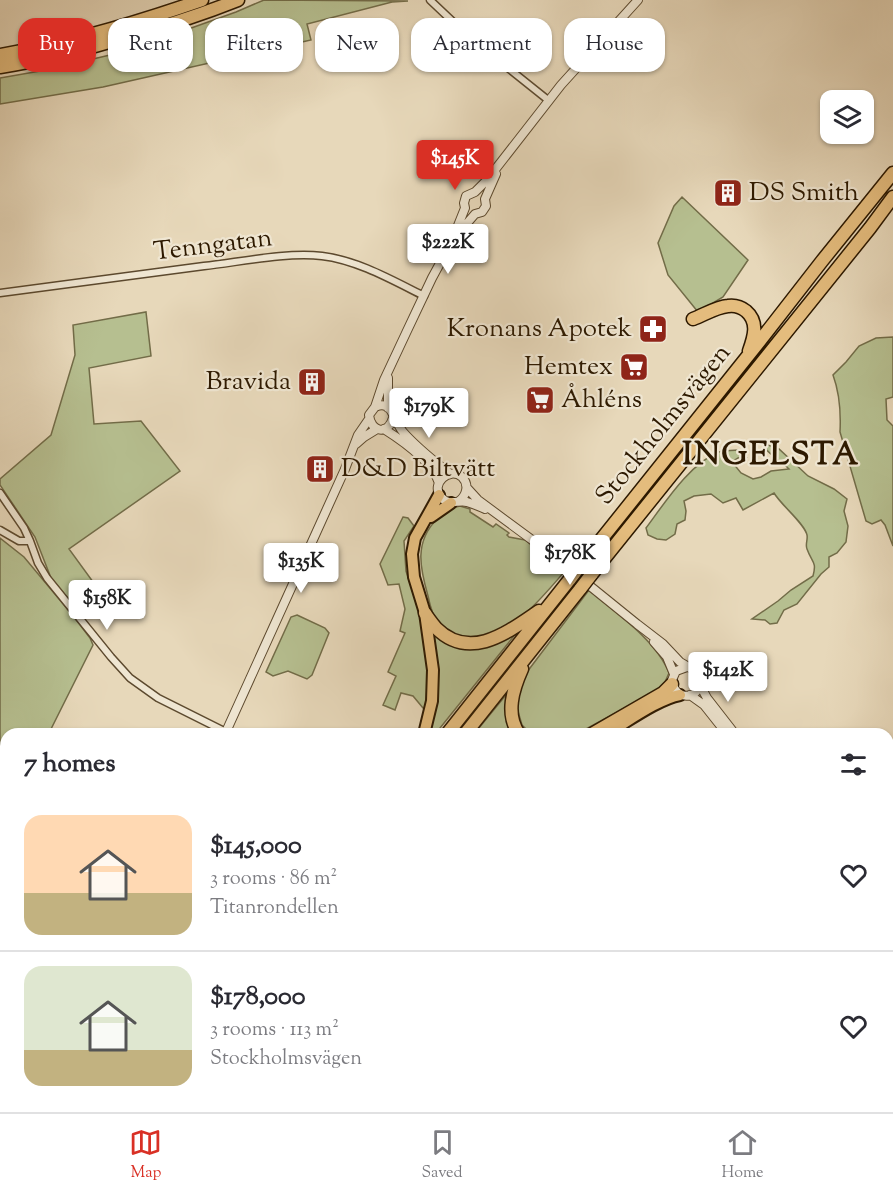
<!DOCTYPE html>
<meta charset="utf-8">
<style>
body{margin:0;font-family:"Sorts Mill Goudy",serif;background:#f7f7f7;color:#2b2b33;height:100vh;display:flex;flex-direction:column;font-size:22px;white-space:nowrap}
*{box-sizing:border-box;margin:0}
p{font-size:20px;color:#7c7c81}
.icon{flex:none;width:33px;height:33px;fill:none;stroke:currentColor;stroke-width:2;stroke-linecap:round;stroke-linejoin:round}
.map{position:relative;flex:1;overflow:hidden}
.details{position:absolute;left:0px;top:728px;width:894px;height:386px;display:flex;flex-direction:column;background:#fff;border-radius:18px 18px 0 0;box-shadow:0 2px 4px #0004}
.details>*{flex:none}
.top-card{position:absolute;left:18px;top:18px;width:858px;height:54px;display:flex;gap:12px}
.fabs{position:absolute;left:820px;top:90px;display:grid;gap:12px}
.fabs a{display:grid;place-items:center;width:54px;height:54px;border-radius:12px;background:#fff;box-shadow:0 2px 4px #0004;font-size:30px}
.price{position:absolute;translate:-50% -51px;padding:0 14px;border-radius:6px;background:#fff;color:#222;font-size:20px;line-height:39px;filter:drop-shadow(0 2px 3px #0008)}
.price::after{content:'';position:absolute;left:50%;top:36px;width:18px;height:14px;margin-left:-9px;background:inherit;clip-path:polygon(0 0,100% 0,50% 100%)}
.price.on{background:#d93025;color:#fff}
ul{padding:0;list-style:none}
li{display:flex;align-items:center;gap:18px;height:150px;padding:0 24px}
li+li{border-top:2px solid #e1e1e2}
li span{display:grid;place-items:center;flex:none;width:168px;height:120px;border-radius:18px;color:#555}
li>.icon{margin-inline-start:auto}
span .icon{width:72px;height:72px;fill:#fffc;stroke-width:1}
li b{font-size:26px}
h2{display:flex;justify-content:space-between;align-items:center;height:72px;padding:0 24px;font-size:26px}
.pill{padding:0 21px;border-radius:18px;background:#fff;box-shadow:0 2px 4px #0004;font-size:21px;line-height:54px}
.pill.on{background:#d93025;color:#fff}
.menu{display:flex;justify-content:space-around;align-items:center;height:84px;border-top:2px solid #e1e1e2;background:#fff;font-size:16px;color:#7c7c81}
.menu a{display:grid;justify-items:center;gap:3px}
.menu .on{color:#d93025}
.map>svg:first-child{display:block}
.green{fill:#b6bf90;stroke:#726c48;stroke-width:1.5}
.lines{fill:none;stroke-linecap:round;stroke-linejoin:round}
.minor-casing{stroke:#5c492e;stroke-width:9}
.tertiary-casing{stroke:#5c492e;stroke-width:10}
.trunk-casing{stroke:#2d1900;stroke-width:14}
.motorway-casing{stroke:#2d1900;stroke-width:15}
.minor{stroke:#efe6d2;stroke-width:6}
.tertiary{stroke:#efe6d2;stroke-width:8}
.trunk{stroke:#e4bc7d;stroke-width:10}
.motorway{stroke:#e4bc7d;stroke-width:12}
.motorway-bridge-casing{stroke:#2d1900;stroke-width:15;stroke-linecap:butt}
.motorway-bridge{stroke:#e4bc7d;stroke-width:12}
.labels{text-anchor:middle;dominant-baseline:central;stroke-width:4.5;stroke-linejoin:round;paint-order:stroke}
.poi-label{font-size:26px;fill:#2d1900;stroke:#efe6d2;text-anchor:start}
.street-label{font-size:26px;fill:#2d1900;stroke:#efe6d2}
.district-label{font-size:32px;font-weight:bold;letter-spacing:1.5px;fill:#2d1900;stroke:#efe6d2}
</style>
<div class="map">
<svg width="893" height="1112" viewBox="0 0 893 1112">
<rect width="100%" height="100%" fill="#e7d8ba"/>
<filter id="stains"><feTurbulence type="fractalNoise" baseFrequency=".00333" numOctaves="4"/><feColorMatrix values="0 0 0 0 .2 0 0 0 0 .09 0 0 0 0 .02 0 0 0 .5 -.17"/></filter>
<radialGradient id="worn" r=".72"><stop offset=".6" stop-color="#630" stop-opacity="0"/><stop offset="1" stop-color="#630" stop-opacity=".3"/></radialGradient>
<path class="green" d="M 264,0 L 408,1 L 392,2 L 307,24 L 311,40 L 103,87 L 0,104 L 0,78 L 46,70 L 127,51 L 236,12 Z
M 682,197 L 748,260 L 723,297 L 698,312 L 668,275 L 658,243 L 674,206 Z
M 146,312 L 151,356 L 89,368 L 94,424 L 141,421 L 180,471 L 69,549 L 96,586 L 85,601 L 85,609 L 81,614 L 51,578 L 35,537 L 0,485 L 0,479 L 51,435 L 75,355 L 73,325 Z
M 893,337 L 893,397 L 886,399 L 887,420 L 893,426 L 893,546 L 885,525 L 881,520 L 872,524 L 866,521 L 840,432 C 841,412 840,394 833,375 L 846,362 L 859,346 L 876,338 Z
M 768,445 L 779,449 L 808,476 L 834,489 L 847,499 L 844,511 L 848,526 L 846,542 L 837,553 L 829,557 L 829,567 L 821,574 L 797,604 L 784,610 L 777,623 L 770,624 L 765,620 L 752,619 L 778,601 L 791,590 L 813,576 C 817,561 812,563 807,549 C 805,544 808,540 807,535 C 805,524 781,505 774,493 L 743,510 L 736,498 L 723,503 L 711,494 L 694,496 L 684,501 L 686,511 L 685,520 L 677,524 L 675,534 L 666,540 L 657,539 L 648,535 L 646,528 C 664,504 690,463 719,452 C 725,450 732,451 738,450 L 746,457 L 738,458 L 732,462 L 741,473 L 753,479 L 761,477 L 771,471 L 789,469 C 781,461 771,456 764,447 Z
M 460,506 L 470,509 L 470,512 L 493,527 L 496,524 L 509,533 L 507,535 L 509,537 L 525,540 L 565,571 C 544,595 523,622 492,634 C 476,640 454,638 440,626 C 433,618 430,606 428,596 C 420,568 414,542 437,519 C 445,512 450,508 460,506 Z
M 403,517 L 408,518 L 414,526 L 404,541 L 406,571 L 421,617 L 421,626 L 430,673 L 427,708 L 423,708 L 413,696 L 401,693 L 395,710 L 383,705 L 396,676 L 388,672 L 405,633 L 400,631 L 405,609 L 399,584 L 388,585 L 380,564 Z
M 0,538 L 24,557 L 74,617 L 90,638 L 93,645 L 49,733 L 6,734 L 6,824 L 0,836 Z
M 589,590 C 614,611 657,641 669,673 L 665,682 L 658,690 L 586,729 L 574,733 L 530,733 L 522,725 L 517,708 L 517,691 L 527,672 Z
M 297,615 L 325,628 L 329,633 L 312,675 L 307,679 L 288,671 L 273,676 L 266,672 L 291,617 Z
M 522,626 L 436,733 L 429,734 L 437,698 L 438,666 L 431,628 L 453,644 Z
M 510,690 C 507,705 503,720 512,733 L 474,734 Z
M 888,855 L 893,856 L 893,892 L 888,893 Z
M 893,894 L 893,1112 L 719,1112 L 713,1107 L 888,1107 L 888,896 Z
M 133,1107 L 176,1107 L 177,1112 L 132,1112 Z"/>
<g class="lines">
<g class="minor-casing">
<path id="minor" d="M 430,0 L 468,36 L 548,100
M 0,293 C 68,284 136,275 204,266 C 240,262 286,252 322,256 C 357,260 392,280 424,296
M 0,493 L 24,528 L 30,541
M 0,530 L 19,541 L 30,541 L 38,563 L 47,578 L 111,657 L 130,678 L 158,698 L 226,732
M 0,924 L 6,926
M 0,1057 L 6,1053
M 674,1107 L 678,1112"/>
</g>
<g class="tertiary-casing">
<path id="tertiary" d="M 456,236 L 475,214 L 482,212 L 486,206 L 485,199 L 496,174
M 388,378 L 388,408
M 375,407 C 380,405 384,404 389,408 C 392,411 398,426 403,432 C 417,448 434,461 450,474
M 393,418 C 388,435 371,433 369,415 L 375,407 L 384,380 L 406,333 L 432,278 L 451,243 L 465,208 L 464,203 L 466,196 L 475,192 L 487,180 L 561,85 L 638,0
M 384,429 C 403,441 432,461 439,483
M 356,444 L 364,437 L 377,429
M 467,488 L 478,500 L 543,548 L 637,624 L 663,644 L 680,662 L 697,672 C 710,696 675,707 672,680 L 676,671 L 687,667
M 459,501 C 466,496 470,485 462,477 C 449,466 430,484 441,497 C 448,506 458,500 467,502 C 473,504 479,506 485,509
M 654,642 L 667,657 L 674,674
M 700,685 L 707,698 L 735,734
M 690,695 L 704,705 L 727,734
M 225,734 L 345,469 L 358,435 L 369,419
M 888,854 L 893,854"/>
</g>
<g class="trunk-casing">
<path id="trunk" d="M 431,517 L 451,503
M 424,734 L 432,701 L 433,670 L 425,613 L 414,577 L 412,554 L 415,538 L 439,495
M 606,734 C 627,722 658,699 680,695
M 184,1107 L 185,1112
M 125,1112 L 125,1107"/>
</g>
<g class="motorway-casing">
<path id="motorway" d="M 0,55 C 69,43 136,23 202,0
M 0,67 C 44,60 87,49 129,36 C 166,26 203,14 238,0
M 693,319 C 704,315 716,307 728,306 C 735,305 741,307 746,311 C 759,322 754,337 749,351
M 580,566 L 759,342 L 822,261 L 893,173
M 591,575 L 870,228 L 893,197
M 425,613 C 428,618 432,623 436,628 C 470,662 508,632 539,611
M 447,734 L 570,579
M 465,734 L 581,588
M 519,734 C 505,714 513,689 522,669
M 592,734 L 663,693 L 672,684"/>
</g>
<use href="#minor" class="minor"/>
<use href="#tertiary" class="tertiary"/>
<use href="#trunk" class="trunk"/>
<use href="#motorway" class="motorway"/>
<g class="motorway-bridge-casing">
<path id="motorway-bridge" d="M 570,579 L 580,566
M 581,588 L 591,575"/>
</g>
<use href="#motorway-bridge" class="motorway-bridge"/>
</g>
<defs>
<g id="building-square" transform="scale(1.5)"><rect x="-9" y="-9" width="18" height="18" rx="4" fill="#8f2418" stroke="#efe6d2"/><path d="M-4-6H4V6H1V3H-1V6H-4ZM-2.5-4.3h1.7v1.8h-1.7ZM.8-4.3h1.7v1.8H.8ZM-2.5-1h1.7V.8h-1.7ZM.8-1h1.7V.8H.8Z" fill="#fff"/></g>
<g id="pharmacy-square" transform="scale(1.5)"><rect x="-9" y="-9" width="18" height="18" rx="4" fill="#8f2418" stroke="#efe6d2"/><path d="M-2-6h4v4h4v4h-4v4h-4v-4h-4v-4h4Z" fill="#fff"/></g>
<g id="supermarket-square" transform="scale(1.5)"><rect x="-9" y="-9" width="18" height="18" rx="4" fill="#8f2418" stroke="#efe6d2"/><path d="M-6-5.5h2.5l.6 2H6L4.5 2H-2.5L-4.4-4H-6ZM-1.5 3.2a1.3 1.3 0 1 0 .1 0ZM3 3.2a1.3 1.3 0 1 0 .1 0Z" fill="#fff"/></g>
</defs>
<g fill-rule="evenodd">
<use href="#building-square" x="728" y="193"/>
<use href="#pharmacy-square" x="653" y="329"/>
<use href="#supermarket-square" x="634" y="367"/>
<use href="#building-square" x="312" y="382"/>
<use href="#supermarket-square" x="540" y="400"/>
<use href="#building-square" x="320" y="469"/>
</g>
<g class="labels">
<g class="poi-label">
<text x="749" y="193">DS Smith</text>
<text x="632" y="329" text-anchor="end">Kronans Apotek</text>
<text x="613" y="367" text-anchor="end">Hemtex</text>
<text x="291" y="382" text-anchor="end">Bravida</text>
<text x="561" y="400">Åhléns</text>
<text x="341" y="469">D&amp;D Biltvätt</text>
</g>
<g class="street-label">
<text transform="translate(213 246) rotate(-7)">Tenngatan</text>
<text transform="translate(664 425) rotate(-51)">Stockholmsvägen</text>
</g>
<g class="district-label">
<text x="771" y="456">INGELSTA</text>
</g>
</g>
<rect width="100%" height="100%" filter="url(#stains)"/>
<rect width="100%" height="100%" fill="url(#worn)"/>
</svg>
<div class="fabs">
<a><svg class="icon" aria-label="layers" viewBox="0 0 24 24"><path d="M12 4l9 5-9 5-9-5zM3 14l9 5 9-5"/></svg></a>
</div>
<b class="price on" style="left:455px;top:191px">$145K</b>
<b class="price" style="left:448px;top:275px">$222K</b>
<b class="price" style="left:429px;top:439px">$179K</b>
<b class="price" style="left:570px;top:586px">$178K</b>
<b class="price" style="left:301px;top:594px">$135K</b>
<b class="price" style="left:107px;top:631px">$158K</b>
<b class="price" style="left:728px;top:703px">$142K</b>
<div class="top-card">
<a class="pill on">Buy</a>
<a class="pill">Rent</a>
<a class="pill">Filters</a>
<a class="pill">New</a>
<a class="pill">Apartment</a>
<a class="pill">House</a>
</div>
<section class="details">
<h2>7 homes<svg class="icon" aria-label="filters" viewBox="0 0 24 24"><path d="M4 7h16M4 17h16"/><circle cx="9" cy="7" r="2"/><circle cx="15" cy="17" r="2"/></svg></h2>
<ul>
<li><span style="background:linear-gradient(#ffd9b3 65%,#c2b280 0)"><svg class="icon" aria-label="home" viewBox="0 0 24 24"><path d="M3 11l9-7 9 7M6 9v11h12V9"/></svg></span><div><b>$145,000</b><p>3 rooms · 86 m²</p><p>Titanrondellen</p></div><svg class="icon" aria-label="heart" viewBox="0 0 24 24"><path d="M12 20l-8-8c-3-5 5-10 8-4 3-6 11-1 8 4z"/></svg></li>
<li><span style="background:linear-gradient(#dfe7d0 70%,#c2b280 0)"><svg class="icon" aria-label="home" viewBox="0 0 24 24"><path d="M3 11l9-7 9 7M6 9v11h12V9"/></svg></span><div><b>$178,000</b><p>3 rooms · 113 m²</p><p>Stockholmsvägen</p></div><svg class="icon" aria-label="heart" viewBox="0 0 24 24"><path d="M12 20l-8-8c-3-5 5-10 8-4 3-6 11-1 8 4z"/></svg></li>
</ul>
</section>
</div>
<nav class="menu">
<a class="on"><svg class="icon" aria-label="map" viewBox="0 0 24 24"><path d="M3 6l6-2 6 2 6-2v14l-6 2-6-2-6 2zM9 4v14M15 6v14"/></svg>Map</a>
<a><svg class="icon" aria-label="saved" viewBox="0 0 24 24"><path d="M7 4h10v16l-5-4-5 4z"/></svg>Saved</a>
<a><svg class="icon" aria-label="home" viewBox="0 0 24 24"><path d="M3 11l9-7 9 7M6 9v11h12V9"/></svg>Home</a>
</nav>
